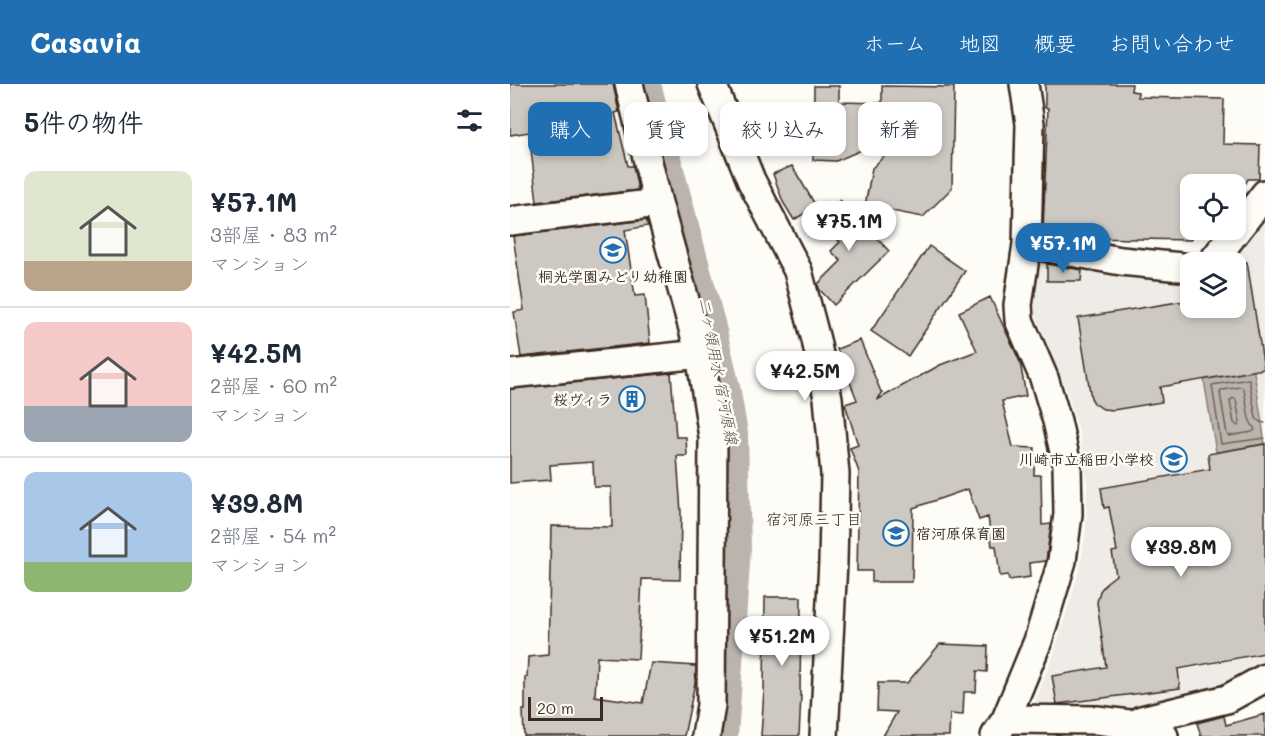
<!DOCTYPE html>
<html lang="ja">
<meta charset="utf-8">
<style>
body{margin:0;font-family:Mali,"Klee One",sans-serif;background:#f2f2f3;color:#1f2937;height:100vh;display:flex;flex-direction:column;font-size:22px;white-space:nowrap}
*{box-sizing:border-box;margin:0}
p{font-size:20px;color:#747a83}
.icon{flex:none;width:33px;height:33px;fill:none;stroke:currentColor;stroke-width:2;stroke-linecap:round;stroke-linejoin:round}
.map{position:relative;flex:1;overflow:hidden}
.sheet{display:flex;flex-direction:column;background:#fff;width:510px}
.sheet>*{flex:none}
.guide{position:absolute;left:18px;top:18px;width:570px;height:54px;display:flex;gap:12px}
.tools{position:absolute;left:670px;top:90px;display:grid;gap:12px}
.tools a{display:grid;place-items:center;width:66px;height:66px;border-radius:12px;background:#fff;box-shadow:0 3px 9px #0003;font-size:30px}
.scale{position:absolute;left:18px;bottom:15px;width:75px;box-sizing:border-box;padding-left:6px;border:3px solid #3b2a1e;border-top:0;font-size:16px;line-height:21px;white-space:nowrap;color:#3b2a1e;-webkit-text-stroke:4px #fdfcf7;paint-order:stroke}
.price{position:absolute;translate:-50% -51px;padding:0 14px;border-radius:21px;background:#fff;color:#222;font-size:20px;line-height:39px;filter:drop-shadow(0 2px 3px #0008)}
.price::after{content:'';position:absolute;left:50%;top:36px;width:18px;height:14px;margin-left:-9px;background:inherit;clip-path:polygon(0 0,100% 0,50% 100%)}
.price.on{background:#1f6fb2;color:#fff}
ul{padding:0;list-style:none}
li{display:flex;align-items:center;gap:18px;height:150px;padding:0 24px}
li+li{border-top:2px solid #e0e1e3}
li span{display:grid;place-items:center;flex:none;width:168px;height:120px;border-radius:12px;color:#555}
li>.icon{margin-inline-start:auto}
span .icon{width:72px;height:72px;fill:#fffc;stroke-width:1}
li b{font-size:26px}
h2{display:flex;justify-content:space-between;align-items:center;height:72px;padding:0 24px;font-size:26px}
.chip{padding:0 21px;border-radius:12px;background:#fff;box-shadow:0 3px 9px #0003;font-size:21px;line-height:54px}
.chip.on{background:#1f6fb2;color:#fff}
header{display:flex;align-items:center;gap:36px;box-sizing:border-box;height:84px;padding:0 30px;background:#1f6fb2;color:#fff}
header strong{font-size:28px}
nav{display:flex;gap:33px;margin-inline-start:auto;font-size:21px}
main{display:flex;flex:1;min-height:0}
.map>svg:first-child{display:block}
.built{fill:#efece7}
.water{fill:#bbb4ad;stroke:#887d74;stroke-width:1.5}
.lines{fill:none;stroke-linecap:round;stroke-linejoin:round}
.shore{stroke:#6e6157;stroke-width:1.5}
.canal{stroke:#bbb4ad;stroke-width:26}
.building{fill:#cdc8c2;stroke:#3b2a1e;stroke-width:1.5}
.street-casing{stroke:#3b2a1e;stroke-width:32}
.street{stroke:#fdfcf7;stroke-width:27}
.labels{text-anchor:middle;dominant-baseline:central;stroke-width:5;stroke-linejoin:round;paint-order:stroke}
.poi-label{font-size:15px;font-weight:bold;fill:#3b2a1e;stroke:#fdfcf7;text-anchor:end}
.water-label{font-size:16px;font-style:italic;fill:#615349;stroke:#fdfcf7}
.neighbourhood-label{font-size:16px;fill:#3b2a1e;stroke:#fdfcf7}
</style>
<header>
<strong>Casavia</strong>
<nav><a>ホーム</a><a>地図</a><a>概要</a><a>お問い合わせ</a></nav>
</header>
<main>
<section class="sheet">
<h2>5件の物件<svg class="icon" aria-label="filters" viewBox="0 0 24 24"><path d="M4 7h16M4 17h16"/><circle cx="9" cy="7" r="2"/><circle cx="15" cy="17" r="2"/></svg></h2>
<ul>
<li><span style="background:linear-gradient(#dfe7d0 75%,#b9a48a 0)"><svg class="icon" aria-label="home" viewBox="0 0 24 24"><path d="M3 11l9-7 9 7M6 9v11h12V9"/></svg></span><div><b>¥57.1M</b><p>3部屋 · 83 m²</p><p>マンション</p></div></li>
<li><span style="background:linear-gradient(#f6c9c9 70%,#9aa5b1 0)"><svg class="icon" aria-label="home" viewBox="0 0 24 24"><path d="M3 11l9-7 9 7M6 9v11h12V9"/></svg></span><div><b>¥42.5M</b><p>2部屋 · 60 m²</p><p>マンション</p></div></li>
<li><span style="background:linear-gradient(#a9c7e8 75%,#8fb573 0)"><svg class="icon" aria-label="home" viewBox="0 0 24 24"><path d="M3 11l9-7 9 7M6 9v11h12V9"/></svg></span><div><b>¥39.8M</b><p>2部屋 · 54 m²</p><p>マンション</p></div></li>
</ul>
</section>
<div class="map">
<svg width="755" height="652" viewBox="0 0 755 652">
<rect width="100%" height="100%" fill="#fdfcf7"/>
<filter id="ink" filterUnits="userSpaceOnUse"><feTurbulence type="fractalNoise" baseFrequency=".0167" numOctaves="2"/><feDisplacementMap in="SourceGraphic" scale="12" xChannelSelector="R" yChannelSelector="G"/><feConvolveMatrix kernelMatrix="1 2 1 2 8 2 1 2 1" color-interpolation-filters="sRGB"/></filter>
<g filter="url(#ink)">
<path class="built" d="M 755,125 L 755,587 L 647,627 L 521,627 L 543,572 L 570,484 L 576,444 L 577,399 L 570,351 L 556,305 L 523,225 L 525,185 L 543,174 L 681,193 L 681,224 L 726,224 L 726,178 L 713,178 Z"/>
<path class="water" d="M 744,287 L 755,360 L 706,368 L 694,296 Z"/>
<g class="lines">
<path class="shore" d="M 731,303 L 734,305 L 739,335 L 745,346 L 742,348 L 719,352 L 717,350 L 710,309 L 712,306 Z
M 723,314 L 726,316 L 730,338 L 728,342 L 724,339 L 720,317 Z
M 755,339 L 750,338 L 746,334 L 739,295 L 702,301 L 711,360 L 755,354"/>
<path class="canal" d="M 138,0 L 202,239 L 217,303 L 225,350 L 228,464 L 215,652"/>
</g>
<path class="building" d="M 0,0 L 103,0 L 109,28 L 105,29 L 118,82 L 123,82 L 128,106 L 27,118 L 19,48 L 0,51 Z
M 535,0 L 622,0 L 621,7 L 628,8 L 628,13 L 714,15 L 713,60 L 750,61 L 749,95 L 738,95 L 736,99 L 681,100 L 681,156 L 575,154 L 533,147 L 538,24 L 535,24 Z
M 304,2 L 329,2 L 329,18 L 372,19 L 372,2 L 444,3 L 442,104 L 413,133 L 355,122 L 362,84 L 403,44 L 326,77 L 303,76 Z
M 282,82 L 306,122 L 284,136 L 273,118 L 263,90 Z
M 330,116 L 379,167 L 324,221 L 309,205 L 308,200 L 331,177 L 321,167 L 330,158 L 309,137 Z
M 136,136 L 138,142 L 115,146 L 125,212 L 135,211 L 140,259 L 11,273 L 4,228 L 14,226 L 3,152 Z
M 419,162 L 455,187 L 398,272 L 361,247 Z
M 737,178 L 754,285 L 650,303 L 652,318 L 603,326 L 593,325 L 584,319 L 581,314 L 568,234 L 681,216 L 681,224 L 726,224 L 726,179 Z
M 537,180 L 572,186 L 571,197 L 537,197 Z
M 480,213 L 510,278 L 516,312 L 492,317 L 503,363 L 525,364 L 524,391 L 531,391 L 532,441 L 541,440 L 536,477 L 519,479 L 520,493 L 499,496 L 498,491 L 490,492 L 486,462 L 482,462 L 478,433 L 469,436 L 458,405 L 403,424 L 402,498 L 362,498 L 362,487 L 347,487 L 349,388 L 340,364 L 348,361 L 335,320 L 347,316 L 327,265 L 350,256 L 371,308 L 373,308 L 367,316 L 430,281 L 467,267 L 449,228 Z
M 161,289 L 166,353 L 176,353 L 177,372 L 167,372 L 171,428 L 170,496 L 132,495 L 128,575 L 87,573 L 85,612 L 133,619 L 141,579 L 186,582 L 185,599 L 174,652 L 14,652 L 13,626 L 15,626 L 15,593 L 17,593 L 18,573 L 38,571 L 41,442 L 102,443 L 101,403 L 84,403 L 83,378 L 40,381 L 41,396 L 0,399 L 0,305 Z
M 755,360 L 755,569 L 668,585 L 670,604 L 547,620 L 542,592 L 596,583 L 587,518 L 590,507 L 597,498 L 606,491 L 602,468 L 607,467 L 599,423 L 594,424 L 591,404 L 700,385 L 698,370 Z
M 255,513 L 291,513 L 290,612 L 291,612 L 289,652 L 251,652 L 254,606 Z
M 430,560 L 478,562 L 477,588 L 467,587 L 466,608 L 454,608 L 453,631 L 440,630 L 439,652 L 373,652 L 387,628 L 367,627 L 368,599 L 397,599 Z
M 755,630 L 755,652 L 691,652 L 687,639 L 714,632 L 716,641 Z"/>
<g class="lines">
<g class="street-casing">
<path id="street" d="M 119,0 L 148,119 L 190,270 L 203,353 L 201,621 L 196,652
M 202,0 L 241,96 L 288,187 L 306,256 L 318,314 L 325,390 L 323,478 L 314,652
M 0,137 L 148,119
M 517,160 L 611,177 L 681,184
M 702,178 L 755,110
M 0,290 L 190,270
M 496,635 L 587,636 L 627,641 L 654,652
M 627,641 L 631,636 L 717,615 L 755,594
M 485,652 L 496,635 L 528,557 L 552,477 L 558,430 L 557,381 L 547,337 L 534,294 L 509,236 L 508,221 L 517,160 L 520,40 L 514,0"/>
</g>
<use href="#street" class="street"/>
</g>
</g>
<defs>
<g id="school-ring" transform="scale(1.35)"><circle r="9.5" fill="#fdfcf7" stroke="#1f6fb2" stroke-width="1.5"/><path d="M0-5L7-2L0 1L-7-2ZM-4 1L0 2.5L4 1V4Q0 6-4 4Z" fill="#1f6fb2"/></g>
<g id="building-ring" transform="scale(1.35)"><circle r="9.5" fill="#fdfcf7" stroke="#1f6fb2" stroke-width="1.5"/><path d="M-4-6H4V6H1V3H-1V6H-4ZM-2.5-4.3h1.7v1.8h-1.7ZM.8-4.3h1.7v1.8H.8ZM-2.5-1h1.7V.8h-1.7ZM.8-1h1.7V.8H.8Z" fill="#1f6fb2"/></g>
</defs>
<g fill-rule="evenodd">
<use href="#school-ring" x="103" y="166"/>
<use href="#building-ring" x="122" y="315"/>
<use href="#school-ring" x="664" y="375"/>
<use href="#school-ring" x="386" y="449"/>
</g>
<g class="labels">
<g class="poi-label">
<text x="103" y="192" text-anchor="middle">桐光学園みどり幼稚園</text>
<text x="102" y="315">桜ヴィラ</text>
<text x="644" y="375">川崎市立稲田小学校</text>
<text x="406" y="449" text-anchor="start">宿河原保育園</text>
</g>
<g class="water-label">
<text transform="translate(209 287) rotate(79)">二ヶ領用水 宿河原線</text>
</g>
<g class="neighbourhood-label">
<text x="304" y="434">宿河原三丁目</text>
</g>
</g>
</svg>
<div class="tools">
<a><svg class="icon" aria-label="locate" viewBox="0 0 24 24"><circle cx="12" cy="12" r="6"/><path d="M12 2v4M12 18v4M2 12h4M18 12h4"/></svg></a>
<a><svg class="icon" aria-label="layers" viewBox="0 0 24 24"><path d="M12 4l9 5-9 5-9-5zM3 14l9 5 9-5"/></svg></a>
</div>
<div class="scale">20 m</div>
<b class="price" style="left:339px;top:168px">¥75.1M</b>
<b class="price on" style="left:553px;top:190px">¥57.1M</b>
<b class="price" style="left:295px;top:318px">¥42.5M</b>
<b class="price" style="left:671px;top:494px">¥39.8M</b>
<b class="price" style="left:272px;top:583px">¥51.2M</b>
<div class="guide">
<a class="chip on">購入</a>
<a class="chip">賃貸</a>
<a class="chip">絞り込み</a>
<a class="chip">新着</a>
</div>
</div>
</main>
